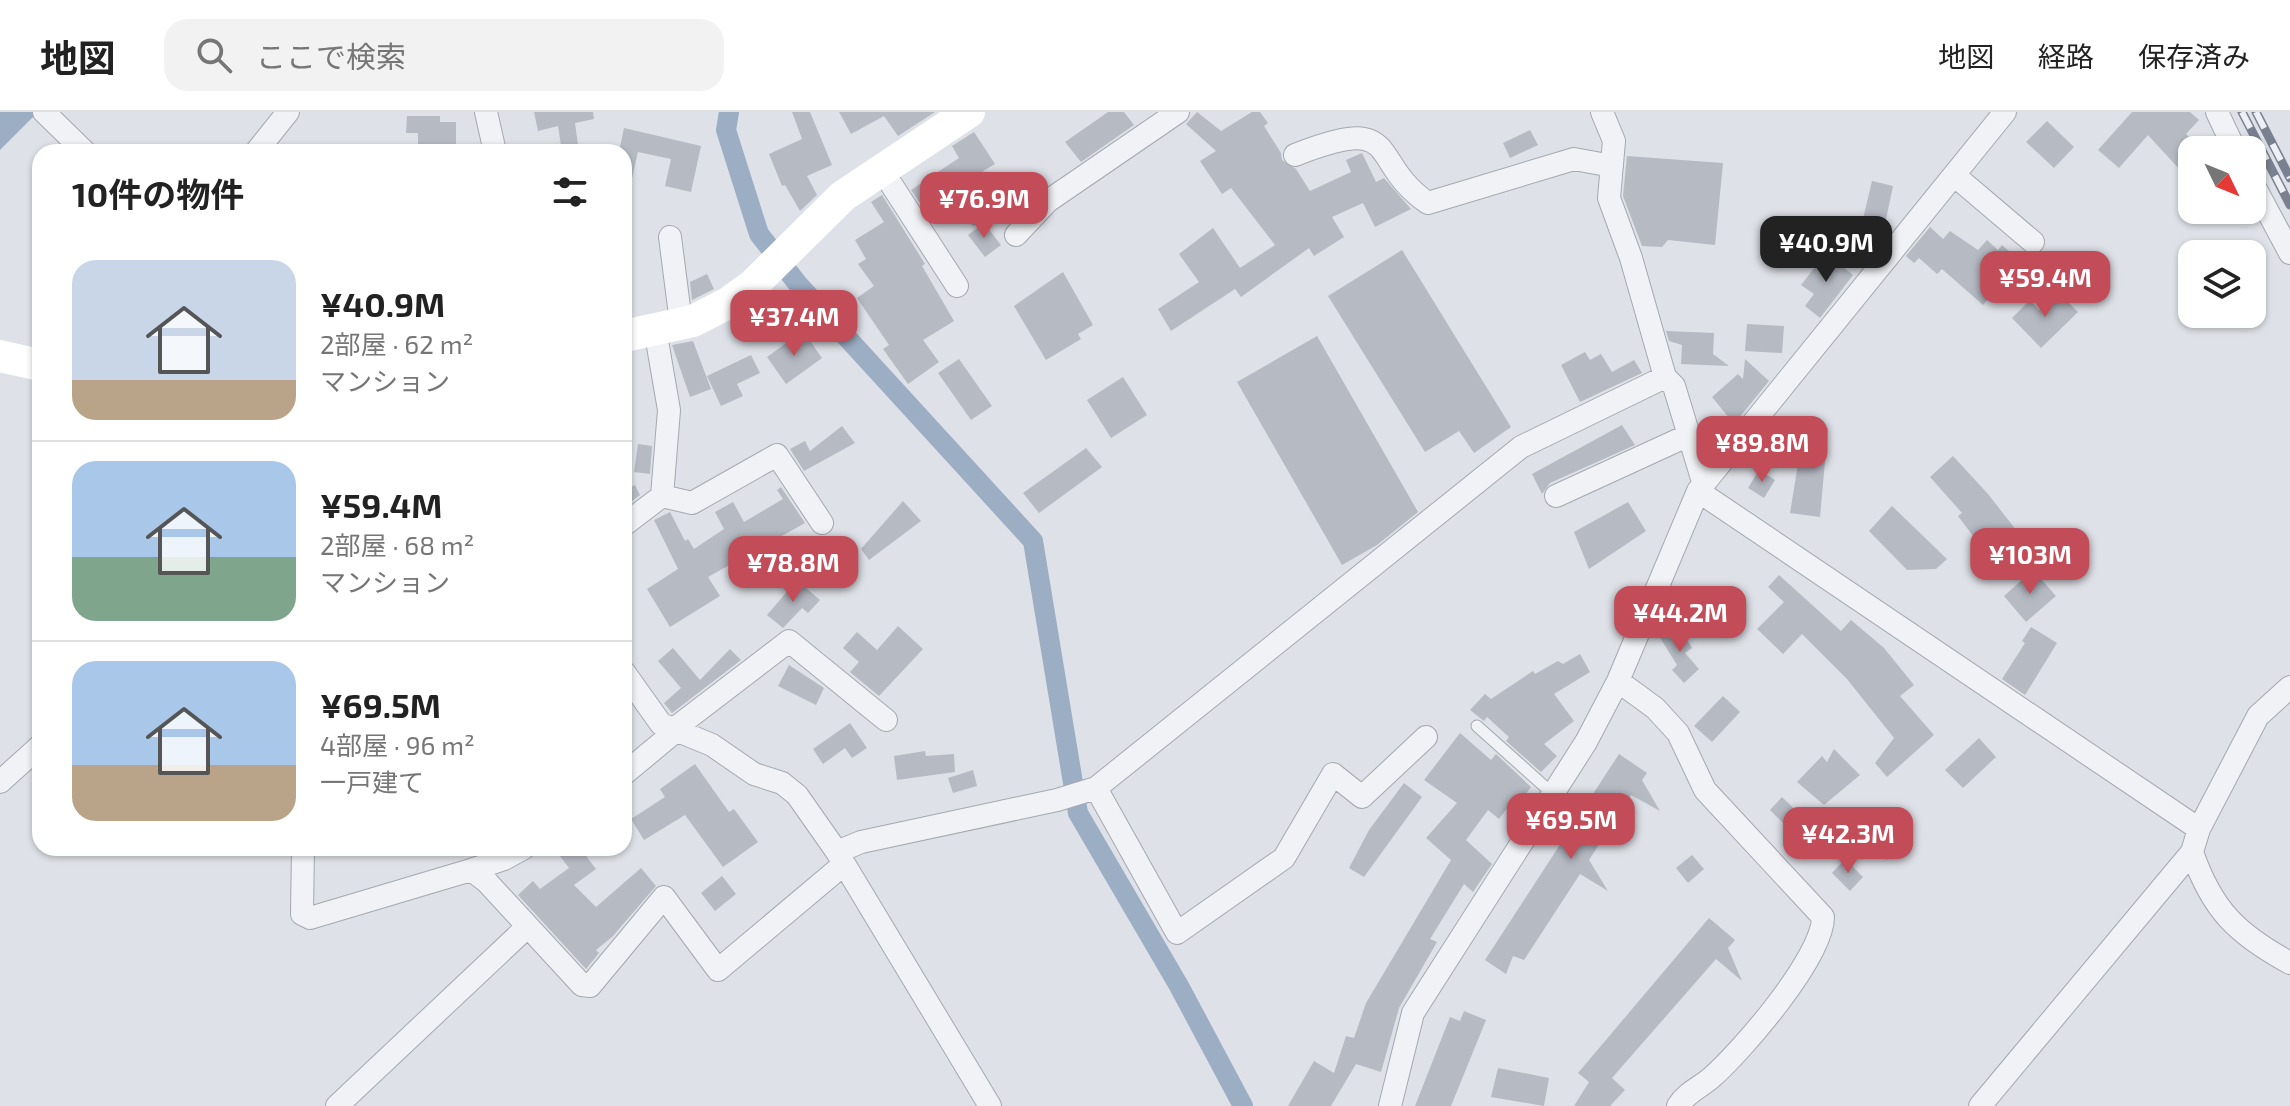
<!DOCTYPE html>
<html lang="ja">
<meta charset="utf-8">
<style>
body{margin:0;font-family:"Exo 2","Noto Sans JP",sans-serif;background:#f2f2f2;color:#222;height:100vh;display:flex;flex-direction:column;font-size:30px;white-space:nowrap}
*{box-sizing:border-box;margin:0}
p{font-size:26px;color:#767676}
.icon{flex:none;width:44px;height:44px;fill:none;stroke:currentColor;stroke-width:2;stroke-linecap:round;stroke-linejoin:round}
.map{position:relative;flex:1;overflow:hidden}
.panel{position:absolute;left:32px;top:32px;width:600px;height:712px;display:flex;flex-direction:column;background:#fff;border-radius:24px;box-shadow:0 2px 6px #0004}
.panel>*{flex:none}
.needle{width:52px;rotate:133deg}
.buttons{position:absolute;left:2178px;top:24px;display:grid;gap:16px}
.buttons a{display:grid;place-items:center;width:88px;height:88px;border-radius:16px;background:#fff;box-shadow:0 2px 6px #0004;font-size:40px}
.price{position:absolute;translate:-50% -68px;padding:0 18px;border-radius:16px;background:#c34c59;color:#fff;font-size:26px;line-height:52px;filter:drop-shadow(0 2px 4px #0008)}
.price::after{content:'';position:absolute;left:50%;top:48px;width:24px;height:18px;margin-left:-12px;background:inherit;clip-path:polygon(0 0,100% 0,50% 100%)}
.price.active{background:#222;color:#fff}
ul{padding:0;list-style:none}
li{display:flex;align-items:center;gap:24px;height:200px;padding:0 40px}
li+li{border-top:2px solid #e0e0e0}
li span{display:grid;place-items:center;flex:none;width:224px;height:160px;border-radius:24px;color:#555}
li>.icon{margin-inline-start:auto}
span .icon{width:96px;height:96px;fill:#fffc;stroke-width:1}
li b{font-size:34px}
h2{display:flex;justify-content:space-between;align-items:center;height:96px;padding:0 40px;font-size:34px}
header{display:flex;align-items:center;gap:48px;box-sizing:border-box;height:112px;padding:0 40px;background:#fff;border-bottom:2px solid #e0e0e0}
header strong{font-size:38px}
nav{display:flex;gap:44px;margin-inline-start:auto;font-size:28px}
.search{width:560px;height:72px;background:#f2f2f2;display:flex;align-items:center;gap:20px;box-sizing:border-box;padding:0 28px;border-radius:24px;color:#767676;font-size:30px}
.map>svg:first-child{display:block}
.water{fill:#9caec4}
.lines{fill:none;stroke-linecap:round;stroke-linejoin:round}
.canal{stroke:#9caec4;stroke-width:20}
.building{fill:#b6bac3}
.service-casing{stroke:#a4a8b0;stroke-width:13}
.minor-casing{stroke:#a4a8b0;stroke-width:24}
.service{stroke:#f1f2f5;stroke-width:11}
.minor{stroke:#f1f2f5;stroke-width:22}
.secondary{stroke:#fff;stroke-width:32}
.rail-casing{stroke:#79808f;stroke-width:9}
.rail{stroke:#eef0f4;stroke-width:6;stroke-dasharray:18;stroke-linecap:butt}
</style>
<header>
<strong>地図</strong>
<div class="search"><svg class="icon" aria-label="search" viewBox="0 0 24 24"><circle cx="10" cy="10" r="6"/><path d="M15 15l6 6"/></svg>ここで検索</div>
<nav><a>地図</a><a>経路</a><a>保存済み</a></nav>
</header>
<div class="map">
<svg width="2290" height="994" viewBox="0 0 2290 994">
<rect width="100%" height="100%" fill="#dee1e7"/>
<path class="water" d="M 0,0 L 38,0 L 0,38 Z"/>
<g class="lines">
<path class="canal" d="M 729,0 L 726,18 L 759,122 L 797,171 L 1033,429 L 1078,701 L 1179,874 L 1243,994"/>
</g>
<path class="building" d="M 534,0 L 593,0 L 594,7 L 575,11 L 579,40 L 562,40 L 558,14 L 538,19 Z
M 792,0 L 810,0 L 832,53 L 807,64 L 817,83 L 800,99 L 785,73 L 782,74 L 769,42 L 802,27 Z
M 839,0 L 935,0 L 898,24 L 884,4 L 851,22 Z
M 1108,0 L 1124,0 L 1134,13 L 1081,50 L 1065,30 Z
M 1197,0 L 1221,19 L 1252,0 L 1260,0 L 1268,11 L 1264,14 L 1281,41 L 1282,48 L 1296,57 L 1310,79 L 1351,60 L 1346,48 L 1362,41 L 1376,70 L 1384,66 L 1411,97 L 1375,115 L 1363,91 L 1332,105 L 1344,125 L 1314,144 L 1309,136 L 1241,185 L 1235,177 L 1171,219 L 1158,197 L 1199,170 L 1179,142 L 1213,116 L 1240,156 L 1275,133 L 1231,76 L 1222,82 L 1200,49 L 1216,39 L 1186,12 Z
M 2132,0 L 2190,0 L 2199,8 L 2186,22 L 2192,28 L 2192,71 L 2148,23 L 2119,56 L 2098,38 Z
M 407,4 L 440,4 L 440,10 L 456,10 L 456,32 L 418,32 L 418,21 L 406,21 Z
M 2047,9 L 2074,35 L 2054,56 L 2026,30 Z
M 624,16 L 701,34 L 691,80 L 665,74 L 671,47 L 638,40 L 630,75 L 624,74 L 624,40 L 619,40 Z
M 1530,18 L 1538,33 L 1510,46 L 1503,31 Z
M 974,20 L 995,52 L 983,59 L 1005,95 L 973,114 L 950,76 L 922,94 L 911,78 L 959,46 L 952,34 Z
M 1627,44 L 1723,51 L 1715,133 L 1668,128 L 1662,135 L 1642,134 L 1623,84 Z
M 1872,69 L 1893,74 L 1885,112 L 1863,107 Z
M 882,83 L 925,152 L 922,154 L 954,209 L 923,228 L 939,250 L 908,272 L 883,237 L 889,233 L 857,186 L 874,174 L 858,152 L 866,147 L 855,128 L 884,110 L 871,90 Z
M 984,111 L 1001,133 L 985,145 L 968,123 Z
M 1930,115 L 1943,127 L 1950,119 L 1978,138 L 1987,128 L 1998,138 L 2002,133 L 2021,150 L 1983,193 L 1942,157 L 1937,162 L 1919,146 L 1914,151 L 1906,144 Z
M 1402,138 L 1511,315 L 1474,341 L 1459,319 L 1425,340 L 1328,184 Z
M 1826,141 L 1853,163 L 1820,206 L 1805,194 L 1814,182 L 1801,173 Z
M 1063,160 L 1093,213 L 1078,222 L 1081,227 L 1046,248 L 1014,194 Z
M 707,162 L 714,177 L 692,188 L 690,170 Z
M 2058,180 L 2078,200 L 2041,236 L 2012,206 L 2030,188 L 2039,198 Z
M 1747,212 L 1784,214 L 1782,241 L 1745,239 Z
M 803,219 L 822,246 L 786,272 L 767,245 Z
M 1666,219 L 1714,221 L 1713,242 L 1729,254 L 1681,252 L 1682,233 L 1669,229 Z
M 1317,224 L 1418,400 L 1377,433 L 1342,453 L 1237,270 Z
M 693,229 L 711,277 L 690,285 L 672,233 Z
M 1585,240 L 1590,248 L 1601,242 L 1612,260 L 1634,248 L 1642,261 L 1580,290 L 1561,253 Z
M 751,243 L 760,261 L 737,272 L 743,284 L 721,294 L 707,264 Z
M 959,247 L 992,294 L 971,308 L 938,261 Z
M 1745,247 L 1769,269 L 1734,312 L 1712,285 L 1738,262 L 1743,267 Z
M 1123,265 L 1147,303 L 1111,326 L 1087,288 Z
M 1622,313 L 1635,333 L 1550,371 L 1542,382 L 1532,362 Z
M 842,314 L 855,331 L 804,359 L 790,337 L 805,329 L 810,339 Z
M 1809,314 L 1828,316 L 1820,405 L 1790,401 L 1798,352 L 1805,353 Z
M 638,332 L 652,334 L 650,362 L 634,360 Z
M 1086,336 L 1102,355 L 1039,401 L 1023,381 Z
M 1953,344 L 1988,382 L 2034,441 L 2017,456 L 1989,424 L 1979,432 L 1958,404 L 1962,401 L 1930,365 Z
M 1759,358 L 1775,368 L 1764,386 L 1748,376 Z
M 635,373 L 640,383 L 624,395 L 624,378 Z
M 781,375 L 805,411 L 708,465 L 720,484 L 670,515 L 647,477 L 678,457 L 654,408 L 670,400 L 685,429 L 688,427 L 694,437 L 724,417 L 715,400 L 733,390 L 744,410 L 783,387 L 777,378 Z
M 903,389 L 921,409 L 869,448 L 861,437 Z
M 1628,390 L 1646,419 L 1589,457 L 1574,420 Z
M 1892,394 L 1947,447 L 1936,457 L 1907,458 L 1869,419 Z
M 2033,458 L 2056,484 L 2026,510 L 2004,484 Z
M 1779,463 L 1841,519 L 1851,508 L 1884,536 L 1914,573 L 1900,584 L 1934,623 L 1887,665 L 1875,651 L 1894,626 L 1847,567 L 1802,522 L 1783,542 L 1757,517 L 1784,490 L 1768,475 Z
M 797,468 L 820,488 L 808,501 L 802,496 L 783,516 L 767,503 Z
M 898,514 L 923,537 L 879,584 L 850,560 L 859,550 L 843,536 L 857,520 L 877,538 Z
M 1679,515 L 1692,536 L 1685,541 L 1699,557 L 1684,571 L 1672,558 L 1677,553 L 1659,524 Z
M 2031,515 L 2057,531 L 2025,583 L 2002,567 L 2025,531 L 2022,529 Z
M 673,536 L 700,568 L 730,537 L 741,548 L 672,601 L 664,591 L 681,576 L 658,549 Z
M 1580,542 L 1590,560 L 1554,582 L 1574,609 L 1544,632 L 1557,644 L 1541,660 L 1506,629 L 1509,625 L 1487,605 L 1484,609 L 1470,598 L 1485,582 L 1491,587 L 1533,559 L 1535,562 L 1558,549 L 1563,552 Z
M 789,553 L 824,576 L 816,593 L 778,574 Z
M 1723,584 L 1740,600 L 1712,630 L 1694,614 Z
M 850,611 L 867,636 L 852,646 L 845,636 L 823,652 L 813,637 Z
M 1460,621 L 1491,648 L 1496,642 L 1531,675 L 1520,690 L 1515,686 L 1499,707 L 1488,698 L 1466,728 L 1492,752 L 1473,780 L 1464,772 L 1430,827 L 1437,830 L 1399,896 L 1381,960 L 1356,952 L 1331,994 L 1288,994 L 1314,949 L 1334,961 L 1346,924 L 1354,926 L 1366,891 L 1451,748 L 1426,726 L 1457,691 L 1424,668 Z
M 1979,626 L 1996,645 L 1963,676 L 1945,658 Z
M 1834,637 L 1860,663 L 1824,693 L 1797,670 L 1822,644 L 1827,650 Z
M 925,639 L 926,644 L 954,642 L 955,660 L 897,668 L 894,644 Z
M 1619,642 L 1647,661 L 1642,668 L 1660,699 L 1631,683 L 1589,748 L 1608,779 L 1580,762 L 1524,848 L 1513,844 L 1506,862 L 1485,848 Z
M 695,652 L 729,700 L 734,697 L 758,730 L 723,755 L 685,703 L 644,728 L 631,707 L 665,685 L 660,677 Z
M 973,658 L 977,674 L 953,681 L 948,666 Z
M 1404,671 L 1422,685 L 1364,765 L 1349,756 L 1369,718 Z
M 1782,685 L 1807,709 L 1794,722 L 1770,698 Z
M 1886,718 L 1902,731 L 1887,748 L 1872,734 Z
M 572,736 L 580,736 L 596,757 L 574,773 L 596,795 L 641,756 L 656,774 L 612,825 L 596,838 L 599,841 L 586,857 L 518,783 L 533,769 L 540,777 L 569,756 L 560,744 Z
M 1692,743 L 1704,757 L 1688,771 L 1676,756 Z
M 1845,747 L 1863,765 L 1850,779 L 1832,761 Z
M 722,764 L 736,782 L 715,799 L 701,781 Z
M 1709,806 L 1735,828 L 1728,836 L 1742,869 L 1716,847 L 1612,966 L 1625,978 L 1610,994 L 1574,994 L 1589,970 L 1578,961 Z
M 1464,899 L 1486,908 L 1451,994 L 1415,994 L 1450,905 L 1460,909 Z
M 1498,956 L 1549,966 L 1544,994 L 1491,985 Z"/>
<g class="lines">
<g class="service-casing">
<path id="service" d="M 1477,614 L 1553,682"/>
</g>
<g class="minor-casing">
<path id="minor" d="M 44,0 L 85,40
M 486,0 L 495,40
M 1602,0 L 1614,29 L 1609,86 L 1631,146 L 1665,265 L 1674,274 L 1704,373
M 2217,0 L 2235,38
M 256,40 L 288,0
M 1295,43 C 1405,0 1366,49 1428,91 L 1574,47 L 1612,54
M 882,58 L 957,174
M 1954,63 L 2033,130
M 2252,70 L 2290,141
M 1016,123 L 1048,89 L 1178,0
M 670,125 L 681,211
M 1698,379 L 2199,717
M 662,384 L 692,391 L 777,343 L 822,411
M 1556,384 L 1689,323
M 624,413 L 662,384 L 669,298 L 655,217
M 624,560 L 661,612 L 712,633 L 754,662 L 782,671 L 797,683 L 837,740 L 990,994
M 1618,569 L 1655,596 L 1678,621 L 1705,678 L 1823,805 C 1823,845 1742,939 1711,966 C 1699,976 1686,981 1678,994
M 674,617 L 789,529 L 886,608
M 624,662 L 677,618
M 0,670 L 40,634
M 1096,676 L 1177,821 L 1284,746 L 1333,662 L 1362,685 L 1426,625
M 303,736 L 302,802 L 310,806 L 471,758 L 487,770 L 582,873 L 590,874 L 664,785 L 718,858 L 843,753
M 837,740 L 861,730 L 1057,688 L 1096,676 L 1521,335 L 1665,265
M 2192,740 C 2212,798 2237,822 2290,851
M 471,758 L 504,747 L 524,736
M 337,994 L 527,815
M 1390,994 L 1413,901 L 1586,630 L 1618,569 L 1698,379 L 2005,0
M 1980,994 L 2192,740 L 2199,717 L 2258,604 L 2290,575"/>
</g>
<use href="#service" class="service"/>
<use href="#minor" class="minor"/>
<path class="secondary" d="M 624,224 L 693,209 L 728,191 L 753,173 L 843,84 L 969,0
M 0,244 L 40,253"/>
<g class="rail-casing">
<path id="rail" d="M 2242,0 L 2290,93
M 2256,0 L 2290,66"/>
</g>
<use href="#rail" class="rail"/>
</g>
</svg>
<div class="buttons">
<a><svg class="needle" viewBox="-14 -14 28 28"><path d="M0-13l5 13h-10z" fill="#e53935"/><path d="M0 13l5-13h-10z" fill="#767676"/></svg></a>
<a><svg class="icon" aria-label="layers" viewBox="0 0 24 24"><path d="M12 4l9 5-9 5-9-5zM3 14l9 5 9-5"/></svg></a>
</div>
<b class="price" style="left:984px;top:128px">¥76.9M</b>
<b class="price active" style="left:1826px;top:172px">¥40.9M</b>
<b class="price" style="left:2045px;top:207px">¥59.4M</b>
<b class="price" style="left:794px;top:246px">¥37.4M</b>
<b class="price" style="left:1762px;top:372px">¥89.8M</b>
<b class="price" style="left:2030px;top:484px">¥103M</b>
<b class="price" style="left:793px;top:492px">¥78.8M</b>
<b class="price" style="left:1680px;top:542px">¥44.2M</b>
<b class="price" style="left:1571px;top:749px">¥69.5M</b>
<b class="price" style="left:1848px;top:763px">¥42.3M</b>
<section class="panel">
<h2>10件の物件<svg class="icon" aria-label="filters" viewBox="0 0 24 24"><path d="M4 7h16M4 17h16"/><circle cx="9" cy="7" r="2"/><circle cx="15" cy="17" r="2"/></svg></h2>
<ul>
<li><span style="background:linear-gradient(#c9d6e8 75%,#b9a48a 0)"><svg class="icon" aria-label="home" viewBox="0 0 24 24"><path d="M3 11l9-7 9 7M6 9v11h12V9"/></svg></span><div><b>¥40.9M</b><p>2部屋 · 62 m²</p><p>マンション</p></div></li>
<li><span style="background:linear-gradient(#a9c7e8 60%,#7fa58c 0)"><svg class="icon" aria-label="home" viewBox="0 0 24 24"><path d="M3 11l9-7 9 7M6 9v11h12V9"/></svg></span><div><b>¥59.4M</b><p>2部屋 · 68 m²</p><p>マンション</p></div></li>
<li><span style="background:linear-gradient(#a9c7e8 65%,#b9a48a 0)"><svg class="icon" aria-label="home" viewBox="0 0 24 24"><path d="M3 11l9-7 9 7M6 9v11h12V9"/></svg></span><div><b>¥69.5M</b><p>4部屋 · 96 m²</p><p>一戸建て</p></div></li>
</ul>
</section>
</div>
